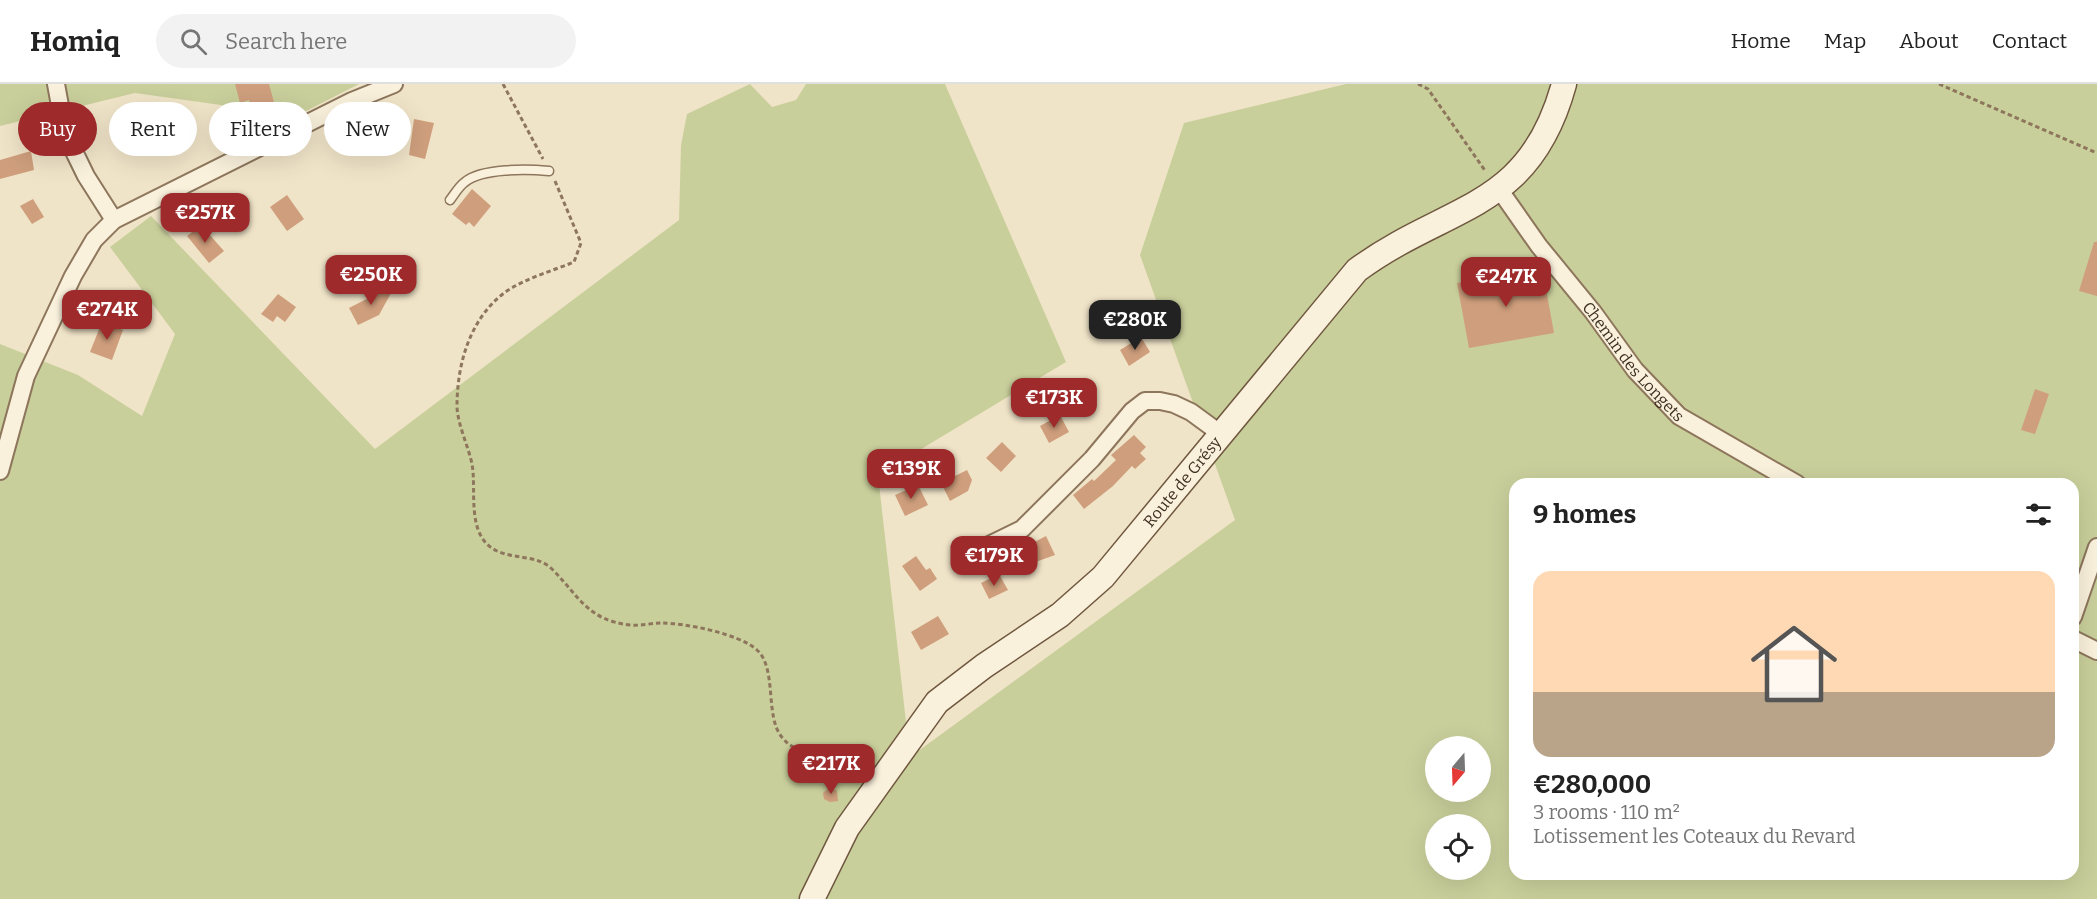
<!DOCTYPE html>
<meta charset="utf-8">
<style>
body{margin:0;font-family:Bitter,serif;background:#f2f2f2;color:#222;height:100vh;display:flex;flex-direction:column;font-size:22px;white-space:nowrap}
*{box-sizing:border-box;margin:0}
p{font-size:20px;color:#767676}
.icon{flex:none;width:33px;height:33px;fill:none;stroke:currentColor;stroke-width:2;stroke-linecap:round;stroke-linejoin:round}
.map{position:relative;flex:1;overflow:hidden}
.details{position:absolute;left:1509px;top:394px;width:570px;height:402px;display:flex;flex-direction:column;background:#fff;border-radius:18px;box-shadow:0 6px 24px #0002}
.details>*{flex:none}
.hud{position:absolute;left:18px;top:18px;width:570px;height:54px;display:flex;gap:12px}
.needle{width:39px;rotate:199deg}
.buttons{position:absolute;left:1425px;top:652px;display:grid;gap:12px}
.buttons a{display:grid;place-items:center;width:66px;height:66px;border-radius:50%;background:#fff;box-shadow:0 6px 24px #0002;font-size:30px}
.price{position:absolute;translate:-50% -51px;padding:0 14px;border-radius:12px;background:#9e2a2b;color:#fff;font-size:20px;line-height:39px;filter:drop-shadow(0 2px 3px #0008)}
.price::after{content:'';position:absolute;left:50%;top:36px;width:18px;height:14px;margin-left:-9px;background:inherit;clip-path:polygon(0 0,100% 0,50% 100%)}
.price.active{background:#222;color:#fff}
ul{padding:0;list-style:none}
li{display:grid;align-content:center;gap:12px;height:318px;padding:0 24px}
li+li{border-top:2px solid #e0e0e0}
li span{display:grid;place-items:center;height:186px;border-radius:18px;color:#555}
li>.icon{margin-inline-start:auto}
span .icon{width:108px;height:108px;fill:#fffc;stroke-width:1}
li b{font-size:26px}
h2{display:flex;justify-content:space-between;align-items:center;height:72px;padding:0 24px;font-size:26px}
.tag{padding:0 21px;border-radius:27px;background:#fff;box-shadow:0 6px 24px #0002;font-size:21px;line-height:54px}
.tag.active{background:#9e2a2b;color:#fff}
header{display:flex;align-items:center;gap:36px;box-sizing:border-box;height:84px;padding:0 30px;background:#fff;border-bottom:2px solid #e0e0e0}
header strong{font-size:28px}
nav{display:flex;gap:33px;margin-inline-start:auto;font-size:21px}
.search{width:420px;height:54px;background:#f2f2f2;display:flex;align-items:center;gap:15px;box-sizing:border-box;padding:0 21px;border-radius:33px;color:#767676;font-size:22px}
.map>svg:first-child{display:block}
.green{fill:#c9cf9b;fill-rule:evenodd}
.building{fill:#cf9f7d}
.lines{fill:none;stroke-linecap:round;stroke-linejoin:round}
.service-casing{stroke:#8d765c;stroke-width:11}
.minor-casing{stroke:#8d765c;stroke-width:20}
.secondary-casing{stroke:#6f573f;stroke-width:27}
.path{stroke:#8d765c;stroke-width:3;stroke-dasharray:4.5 3;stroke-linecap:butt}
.service{stroke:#faf1dc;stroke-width:8}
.minor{stroke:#faf1dc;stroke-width:16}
.secondary{stroke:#faf1dc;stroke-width:24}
.labels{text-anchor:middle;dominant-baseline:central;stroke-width:6;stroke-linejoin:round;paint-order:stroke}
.street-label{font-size:16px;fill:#3d2e20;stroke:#f7eed8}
</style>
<header>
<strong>Homiq</strong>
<div class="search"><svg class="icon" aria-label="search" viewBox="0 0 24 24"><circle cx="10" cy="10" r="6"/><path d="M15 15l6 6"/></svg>Search here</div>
<nav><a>Home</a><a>Map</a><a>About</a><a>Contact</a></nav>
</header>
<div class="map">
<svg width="2097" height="815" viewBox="0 0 2097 815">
<rect width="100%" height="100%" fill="#f0e4c8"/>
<path class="green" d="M 0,0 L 359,0 L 265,48 L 221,21 L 135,9 L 0,42 Z
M 750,0 L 772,23 L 796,16 L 806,0 L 945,0 L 1066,278 L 878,391 L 910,673 L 1235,436 L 1140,171 L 1184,39 L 1346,0 L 2097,0 L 2097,815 L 0,815 L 0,260 L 78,291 L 142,332 L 175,250 L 110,163 L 151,132 L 375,365 L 679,136 L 681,61 L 687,30 ZM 1515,400 L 2073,400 L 2073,790 L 1515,790 ZM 1436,663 L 1480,663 L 1480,708 L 1436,708 ZM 1436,741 L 1480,741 L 1480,786 L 1436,786 Z"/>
<path class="building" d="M 235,0 L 269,0 L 278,33 L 255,40 L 249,16 L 240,19 Z
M 414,35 L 434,39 L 425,75 L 409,71 Z
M 31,67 L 34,86 L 0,95 L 0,76 Z
M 472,105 L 491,122 L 474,143 L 469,138 L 466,141 L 452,130 Z
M 287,111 L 304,135 L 287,147 L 270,123 Z
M 33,115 L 44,133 L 32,140 L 20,122 Z
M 201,141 L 224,167 L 209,179 L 187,152 Z
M 2094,158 L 2097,158 L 2097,212 L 2079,207 Z
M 1542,183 L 1554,249 L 1469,264 L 1457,199 Z
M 396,200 L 379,231 L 358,241 L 349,224 Z
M 278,210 L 296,223 L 285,238 L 277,232 L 273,238 L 261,230 Z
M 102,238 L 123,246 L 112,276 L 90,268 Z
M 1141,253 L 1150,268 L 1129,282 L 1120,266 Z
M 2035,305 L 2049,310 L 2035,350 L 2021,346 Z
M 1060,331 L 1069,348 L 1049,359 L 1040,342 Z
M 1134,351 L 1146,363 L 1140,369 L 1146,375 L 1135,385 L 1132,382 L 1113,402 L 1084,425 L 1073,411 L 1092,395 L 1094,397 L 1116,376 L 1111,371 Z
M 1002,358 L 1016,372 L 1001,388 L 986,374 Z
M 967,386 L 972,396 L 968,407 L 950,417 L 941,399 Z
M 918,401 L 928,421 L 905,432 L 895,411 Z
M 1046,452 L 1055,471 L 1030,480 L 1023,464 Z
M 916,472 L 926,486 L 930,484 L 937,495 L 920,507 L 902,482 Z
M 999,490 L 1008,506 L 989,515 L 981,499 Z
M 938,532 L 949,550 L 921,566 L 911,548 Z
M 830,703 L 837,707 L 838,717 L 830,718 L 824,715 L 823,709 Z"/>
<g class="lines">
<g class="service-casing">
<path id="service" d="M 450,116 C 454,111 459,102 465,98 C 482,84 527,85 549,87"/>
</g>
<g class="minor-casing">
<g id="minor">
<path d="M 56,0 L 65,49 L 86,92 L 114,136"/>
<path id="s1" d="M 1499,105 L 1539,162 L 1593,228 L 1635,286 L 1679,332 L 1797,400"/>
<path d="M 0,387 L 26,292 L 73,192 L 94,156 L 114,136 L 352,17 L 394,0"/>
<path d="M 981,465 L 1022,445 L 1092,375 L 1132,327 L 1145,317 L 1160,317 L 1174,320 L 1191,328 L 1221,350"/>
<path d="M 2073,533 L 2097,463"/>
<path d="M 2073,555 L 2097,567"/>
</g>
</g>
<g class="secondary-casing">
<g id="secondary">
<path id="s2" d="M 812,815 L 847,744 L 937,618 L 984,582 L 1060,531 L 1103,493 L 1357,186 C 1448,119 1529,128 1564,0"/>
</g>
</g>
<path class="path" d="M 503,0 L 543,75
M 1418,0 L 1428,5 L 1486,88
M 1939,0 L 2097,69
M 555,97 L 581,159 L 574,178 C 552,187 523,195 504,209 C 469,236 457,281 457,323 C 458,342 468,361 472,380 C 477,406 465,452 497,467 C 514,475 538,471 552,485 C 580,513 587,536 630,541 C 641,542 652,539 662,539 C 685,539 740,550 757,566 C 777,584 765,631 781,652 C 803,682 846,662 867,685"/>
<use href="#service" class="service"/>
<use href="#minor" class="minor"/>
<use href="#secondary" class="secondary"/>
</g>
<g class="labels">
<g class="street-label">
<text stroke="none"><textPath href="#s1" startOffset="219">Chemin des Longets</textPath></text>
<text stroke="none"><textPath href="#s2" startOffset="566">Route de Grésy</textPath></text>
</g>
</g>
</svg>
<div class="buttons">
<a><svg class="needle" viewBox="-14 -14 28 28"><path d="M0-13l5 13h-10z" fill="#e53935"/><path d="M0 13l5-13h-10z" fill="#767676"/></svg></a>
<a><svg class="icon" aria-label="locate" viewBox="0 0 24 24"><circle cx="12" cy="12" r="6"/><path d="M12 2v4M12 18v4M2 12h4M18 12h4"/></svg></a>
</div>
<b class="price" style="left:205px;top:160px">€257K</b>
<b class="price" style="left:371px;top:222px">€250K</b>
<b class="price" style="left:1506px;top:224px">€247K</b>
<b class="price" style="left:107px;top:257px">€274K</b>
<b class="price active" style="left:1135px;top:267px">€280K</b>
<b class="price" style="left:1054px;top:345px">€173K</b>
<b class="price" style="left:911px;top:416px">€139K</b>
<b class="price" style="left:994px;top:503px">€179K</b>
<b class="price" style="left:831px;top:711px">€217K</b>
<div class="hud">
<a class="tag active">Buy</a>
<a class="tag">Rent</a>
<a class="tag">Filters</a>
<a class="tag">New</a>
</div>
<section class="details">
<h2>9 homes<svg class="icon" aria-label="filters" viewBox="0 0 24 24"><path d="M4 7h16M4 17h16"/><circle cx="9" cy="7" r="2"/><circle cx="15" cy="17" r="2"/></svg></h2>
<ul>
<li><span style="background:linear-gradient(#ffd9b3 65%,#b9a48a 0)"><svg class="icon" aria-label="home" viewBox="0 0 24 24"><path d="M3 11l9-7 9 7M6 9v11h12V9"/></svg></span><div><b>€280,000</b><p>3 rooms · 110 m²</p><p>Lotissement les Coteaux du Revard</p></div></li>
</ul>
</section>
</div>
